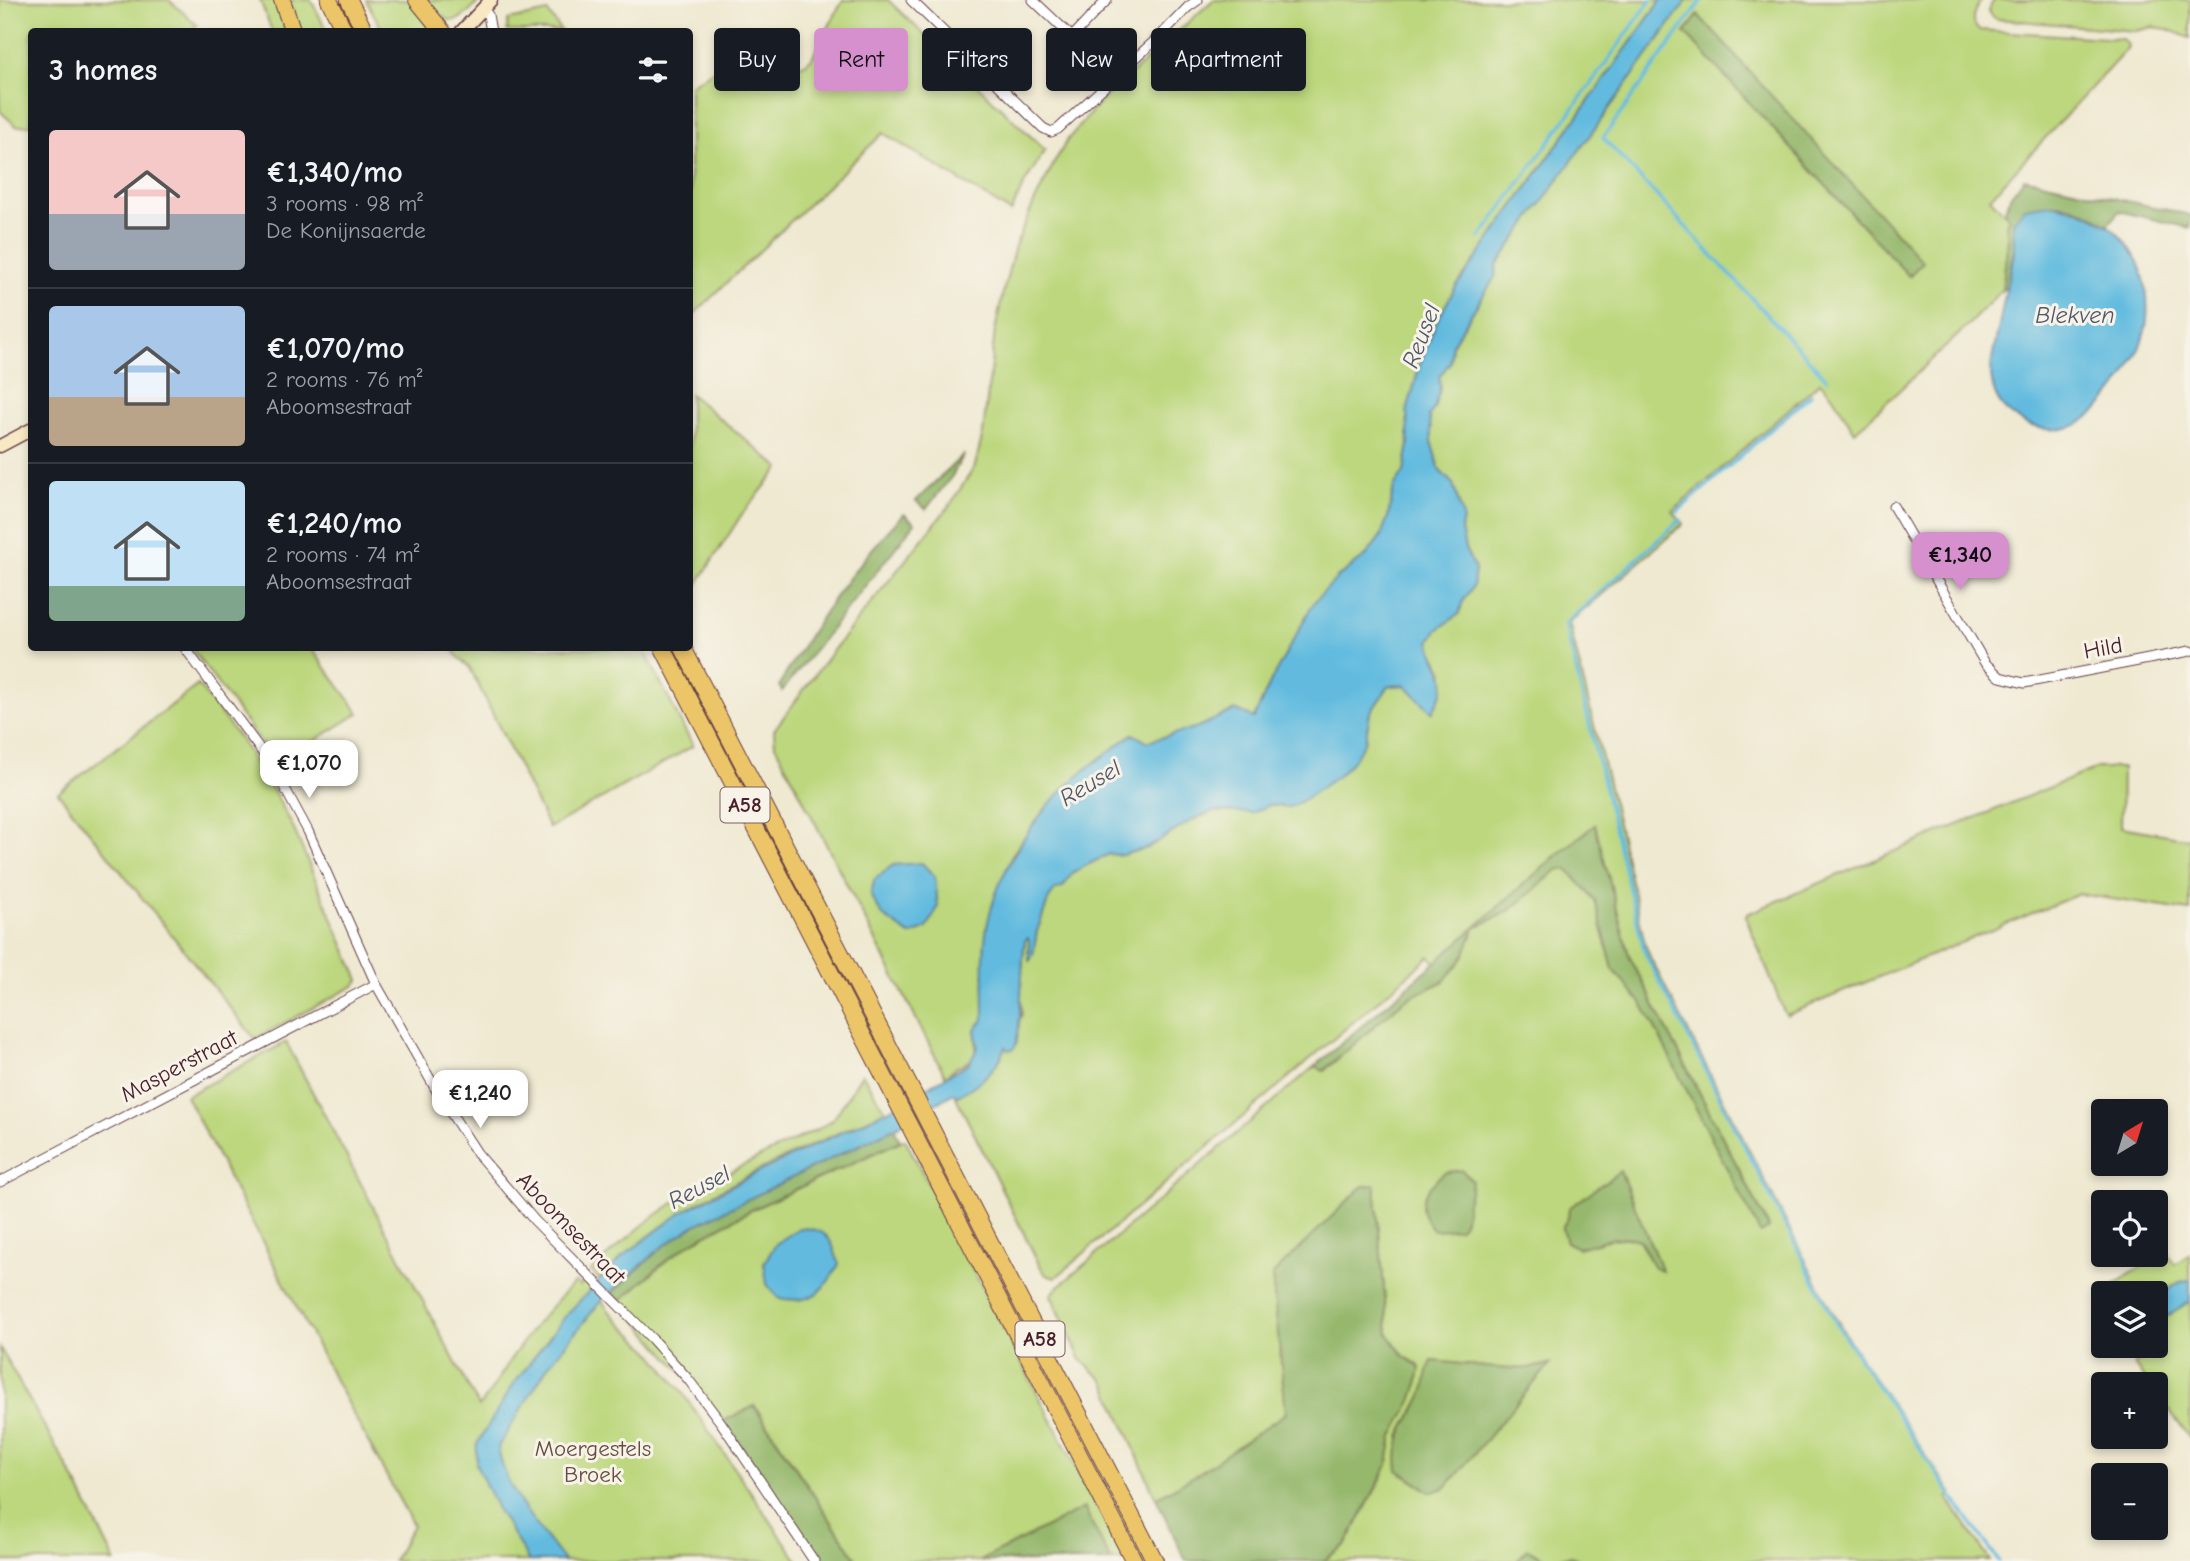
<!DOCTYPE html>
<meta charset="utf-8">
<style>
body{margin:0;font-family:"Comic Neue",sans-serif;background:#242831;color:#f1f3f6;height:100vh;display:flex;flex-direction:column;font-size:26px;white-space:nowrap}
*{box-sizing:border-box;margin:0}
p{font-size:23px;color:#9ea1a6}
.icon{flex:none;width:38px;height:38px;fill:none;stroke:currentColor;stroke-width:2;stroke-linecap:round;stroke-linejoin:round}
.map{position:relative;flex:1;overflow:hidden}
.panel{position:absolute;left:28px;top:28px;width:665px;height:623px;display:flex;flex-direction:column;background:#171b24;border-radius:7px;box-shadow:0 4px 10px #0003}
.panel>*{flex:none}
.top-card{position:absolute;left:714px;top:28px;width:665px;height:63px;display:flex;gap:14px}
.needle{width:46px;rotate:38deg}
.tools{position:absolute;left:2091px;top:1099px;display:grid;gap:14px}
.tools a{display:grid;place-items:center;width:77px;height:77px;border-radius:7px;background:#171b24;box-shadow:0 4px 10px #0003;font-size:35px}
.price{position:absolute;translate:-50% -60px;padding:0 16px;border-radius:14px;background:#fff;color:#222;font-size:23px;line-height:46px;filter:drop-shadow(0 2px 4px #0008)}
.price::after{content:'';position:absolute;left:50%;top:42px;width:21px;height:16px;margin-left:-10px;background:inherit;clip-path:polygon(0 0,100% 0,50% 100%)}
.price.on{background:#d690ce;color:#111}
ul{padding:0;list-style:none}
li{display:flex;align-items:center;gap:21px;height:175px;padding:0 21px}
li+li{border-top:2px solid #363941}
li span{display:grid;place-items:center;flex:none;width:196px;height:140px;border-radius:7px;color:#555}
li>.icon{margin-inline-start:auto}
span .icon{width:84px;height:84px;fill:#fffc;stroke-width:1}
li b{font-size:30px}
h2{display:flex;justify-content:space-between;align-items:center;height:84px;padding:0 21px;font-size:30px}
.pill{padding:0 24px;border-radius:7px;background:#171b24;box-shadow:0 4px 10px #0003;font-size:24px;line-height:63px}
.pill.on{background:#d690ce;color:#111}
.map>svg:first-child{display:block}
.green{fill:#bcd77d;stroke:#837b54;stroke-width:2;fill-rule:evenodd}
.forest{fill:#95b86c;stroke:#706c4c;stroke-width:2}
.water{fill:#62bbdf;stroke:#566d85;stroke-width:2}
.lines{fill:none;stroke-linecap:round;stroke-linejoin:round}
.stream{stroke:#62bbdf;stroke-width:3.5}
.street-casing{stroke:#633d44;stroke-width:11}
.secondary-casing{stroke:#633d44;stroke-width:15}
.highway-casing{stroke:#633d44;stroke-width:18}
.street{stroke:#fff;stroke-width:9}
.secondary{stroke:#f8e8c3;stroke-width:12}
.highway{stroke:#edc569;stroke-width:16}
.labels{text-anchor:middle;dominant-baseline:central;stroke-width:6;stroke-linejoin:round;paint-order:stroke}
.shield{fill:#f7f3e8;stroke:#7e5f64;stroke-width:2}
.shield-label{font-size:21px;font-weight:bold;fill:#4a1f2b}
.street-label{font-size:23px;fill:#4a1f2b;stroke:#f7f3e8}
.park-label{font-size:23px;fill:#664d40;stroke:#f7f3e8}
.water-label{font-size:24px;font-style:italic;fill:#52566a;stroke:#f7f3e8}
</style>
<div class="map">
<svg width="2190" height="1561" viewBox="0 0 2190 1561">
<rect width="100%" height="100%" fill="#f7f3e8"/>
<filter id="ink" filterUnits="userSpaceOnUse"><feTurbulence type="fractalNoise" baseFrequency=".0143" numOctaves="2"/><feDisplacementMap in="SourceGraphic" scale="14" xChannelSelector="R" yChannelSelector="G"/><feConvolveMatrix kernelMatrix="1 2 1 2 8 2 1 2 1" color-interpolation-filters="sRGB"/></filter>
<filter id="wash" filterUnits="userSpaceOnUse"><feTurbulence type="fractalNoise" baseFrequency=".00686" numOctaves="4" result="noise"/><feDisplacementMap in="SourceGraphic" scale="28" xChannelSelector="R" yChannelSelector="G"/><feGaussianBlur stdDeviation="1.57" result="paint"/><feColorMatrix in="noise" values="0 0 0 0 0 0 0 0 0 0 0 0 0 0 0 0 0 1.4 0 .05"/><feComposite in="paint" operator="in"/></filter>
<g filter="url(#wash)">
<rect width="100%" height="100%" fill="#efe9d1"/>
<path class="green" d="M 0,0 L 169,0 L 197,25 L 189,32 L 32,32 L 31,125 L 16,126 L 0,111 Z
M 260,0 L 275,0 L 286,31 L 272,31 Z
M 289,0 L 311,0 L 327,31 L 300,31 Z
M 366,0 L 413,0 L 434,31 L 383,31 Z
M 427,0 L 480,0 C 457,25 450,29 427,0 Z
M 843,0 L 888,0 L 1045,150 L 1023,186 L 1011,212 L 883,133 L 690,318 L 690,85 L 765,39 L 785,70 L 805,64 L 812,58 Z
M 1213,0 L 1661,0 L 1454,290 L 1436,323 L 1419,367 L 1407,412 L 1409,445 L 1404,472 L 1394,487 L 1388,517 L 1381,536 L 1366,556 L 1338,577 L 1272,679 L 1254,719 L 1235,711 L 1198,727 L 1147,742 L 1132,734 L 1077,777 L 1046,808 L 1012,855 L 984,957 L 984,1019 L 975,1029 C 982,1073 961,1055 946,1077 L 775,745 L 774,730 L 834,649 L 950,505 L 975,466 L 983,433 L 995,331 L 1003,293 L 1015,246 L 1033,205 L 1054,163 L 1068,139 L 1101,101 Z
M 1687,0 L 1982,0 C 1974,10 1968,21 1979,30 L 2122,39 L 2128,45 L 2127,49 L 1990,198 L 2009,218 L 2006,224 L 2008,240 L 2002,290 L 1958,335 L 1855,432 L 1832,395 L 1820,382 L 1673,511 L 1683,524 L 1569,623 L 1619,828 L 1645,944 L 1651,959 L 1830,1308 L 1854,1348 L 1952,1494 L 1948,1498 L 1990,1561 L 1580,1561 L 1573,1557 L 1547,1559 L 1527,1549 L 1517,1561 L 1323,1561 L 1346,1544 L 1379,1483 L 1387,1467 L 1393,1436 L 1416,1389 L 1420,1368 L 1418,1364 L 1404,1356 L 1388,1334 L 1375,1185 L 1272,1275 L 1287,1413 L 1199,1473 L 1156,1498 L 1108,1389 L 1103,1380 L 1081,1360 L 1051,1295 L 1057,1288 L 1309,1071 L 1315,1066 L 1324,1071 L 1404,1000 L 1444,981 L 1474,929 L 1435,963 L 1430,956 L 1055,1278 L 1046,1275 L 1040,1266 L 954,1093 L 958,1096 L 988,1075 L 1001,1058 L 1005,1046 L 1022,1015 L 1020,987 L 1025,940 L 1028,937 L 1029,941 L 1028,953 L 1033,954 L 1037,931 L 1049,898 L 1055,890 L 1063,887 L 1072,872 L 1109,854 L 1122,855 L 1147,848 L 1194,819 L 1214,811 L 1252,813 L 1269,805 L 1289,807 L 1302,801 L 1314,792 L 1365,741 L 1370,713 L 1389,686 L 1405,685 L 1433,712 L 1444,671 L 1434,655 L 1430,641 L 1436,631 L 1459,614 L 1463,601 L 1473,586 L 1475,569 L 1465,549 L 1461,530 L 1463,517 L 1453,484 L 1440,471 L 1433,448 L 1429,415 L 1434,409 L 1440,388 L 1439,377 L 1450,362 L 1452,345 L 1495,277 L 1497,265 ZM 1698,15 L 1922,262 L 1909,276 L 1685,33 ZM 1595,825 L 1629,956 L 1769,1227 L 1643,1005 L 1613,969 L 1595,900 L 1566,868 L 1557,870 L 1512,909 L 1478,926 L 1559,853 ZM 1620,1172 L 1661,1270 L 1654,1268 L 1639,1240 C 1619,1234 1598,1243 1578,1248 L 1566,1242 L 1562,1228 L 1568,1218 ZM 1432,1361 C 1471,1363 1512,1375 1549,1364 L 1445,1488 L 1430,1492 L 1402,1474 L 1400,1436 L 1424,1392 Z
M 1994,0 L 2190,0 L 2190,38 L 2167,29 L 2153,27 L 2136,31 L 1997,19 L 1991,16 L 1988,11 Z
M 548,12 L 561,31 L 507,31 L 508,20 Z
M 690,394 L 780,468 L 742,514 L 696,586 L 690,573 Z
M 191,648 L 311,648 L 359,713 L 277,764 Z
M 453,648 L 643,648 L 693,746 L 549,828 L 470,668 L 457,656 Z
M 198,685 L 240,739 L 275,793 L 292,825 L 359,980 L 354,986 L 255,1039 L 58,793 Z
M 2097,768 L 2122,768 L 2121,827 L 2190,839 L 2190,911 L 2079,894 L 1787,1015 L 1784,1012 L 1746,917 L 1747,914 L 1938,833 Z
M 286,1042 L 479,1407 C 492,1391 503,1371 515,1353 C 532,1328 553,1303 575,1282 L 580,1286 L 585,1278 L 610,1312 L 651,1352 L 680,1389 L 798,1561 L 393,1561 L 413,1525 L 339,1388 L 186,1096 Z
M 862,1074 L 886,1111 C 820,1142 745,1173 683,1212 C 653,1231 624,1255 599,1279 L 591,1271 C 618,1246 647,1219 679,1200 C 724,1173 771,1152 818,1129 L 831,1121 L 838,1112 Z
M 905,1139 L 1125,1561 L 1111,1561 L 1084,1508 L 980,1561 L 849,1561 L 855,1557 L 755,1406 L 724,1421 L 620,1301 L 668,1259 L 692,1242 L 753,1209 Z
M 2156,1237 L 2175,1264 L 2190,1254 L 2190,1281 C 2175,1280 2175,1287 2164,1292 C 2157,1294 2152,1290 2146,1291 C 2134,1293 2123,1293 2111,1293 L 2112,1286 L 2156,1257 Z
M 2190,1301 L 2190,1438 L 2156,1394 L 2156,1384 L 2148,1384 L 2134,1364 L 2149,1354 L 2144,1346 L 2156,1346 L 2156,1323 Z
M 0,1348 L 79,1488 L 115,1561 L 0,1561 Z"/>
<path class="forest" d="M 1698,15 L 1923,262 L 1909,276 L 1685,33 Z
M 2024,178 L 2190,215 L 2190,228 L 2119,211 L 2107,225 C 2093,213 2069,203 2050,204 C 2039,205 2024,215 2014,220 L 2014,250 L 2006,287 L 2002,290 L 2008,240 L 2006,224 L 2009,218 L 2004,212 L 2010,197 Z
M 964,454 L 952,476 L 926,509 L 916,501 Z
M 904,514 L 915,523 L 782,691 L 779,686 C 814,624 854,565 904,514 Z
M 1595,825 L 1629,956 L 1769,1228 L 1760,1233 L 1643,1005 L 1613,969 L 1595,900 L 1566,868 L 1557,870 L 1512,909 L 1475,928 L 1463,958 L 1444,981 L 1404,1000 L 1323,1071 L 1315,1066 L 1435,963 L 1559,853 Z
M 894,1128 L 900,1141 L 753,1209 L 692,1242 L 668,1259 L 620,1301 L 612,1293 L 661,1248 L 693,1226 Z
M 1462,1170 L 1472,1181 C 1472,1189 1470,1191 1468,1199 C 1464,1210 1469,1218 1460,1228 L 1434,1230 C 1420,1216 1417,1200 1432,1185 C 1436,1181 1439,1175 1445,1173 C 1450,1171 1457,1171 1462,1170 Z
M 1620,1171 L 1662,1271 L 1654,1268 L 1640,1240 C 1620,1233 1598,1243 1578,1248 L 1566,1242 L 1562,1228 L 1568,1218 L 1569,1208 Z
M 1375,1185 L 1388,1334 L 1404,1356 L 1420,1368 L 1416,1389 L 1412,1401 L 1393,1436 L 1387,1467 L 1346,1544 L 1323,1561 L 1186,1561 L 1156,1498 L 1199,1473 L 1286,1413 L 1272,1275 L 1363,1186 Z
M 1432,1361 C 1468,1363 1518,1376 1551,1363 L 1445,1488 L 1430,1492 L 1398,1470 C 1393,1432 1412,1423 1423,1393 C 1427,1382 1427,1370 1432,1361 Z
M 754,1406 L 855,1557 L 849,1561 L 819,1561 L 724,1421 Z
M 1084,1508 L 1111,1561 L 980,1561 Z
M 1527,1549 L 1547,1559 L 1571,1556 L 1580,1561 L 1517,1561 Z"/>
<path class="water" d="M 1661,0 L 1687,0 L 1497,265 L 1495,277 L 1452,344 L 1450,362 L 1439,377 L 1440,388 L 1434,409 L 1429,415 L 1433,448 L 1440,471 L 1453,484 L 1463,517 L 1461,530 L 1465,549 L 1475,569 L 1473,586 L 1463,601 L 1459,614 L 1436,631 L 1430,641 C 1439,677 1456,673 1432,712 L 1405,685 L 1389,686 L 1370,713 L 1365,741 L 1353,761 L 1338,776 L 1302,801 L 1289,807 L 1269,805 L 1252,813 L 1214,811 L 1194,819 L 1147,848 L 1122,855 L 1109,854 L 1073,872 L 1063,887 L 1055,890 L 1049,898 L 1037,931 L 1033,954 L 1029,962 L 1029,941 L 1028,938 L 1025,940 C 1020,976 1023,1011 1016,1045 L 1013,1049 L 1008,1050 L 1005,1047 C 998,1070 978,1084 958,1096 L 954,1093 L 894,1128 L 693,1226 L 661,1248 L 601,1301 L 548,1366 L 498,1447 C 504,1490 539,1527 564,1561 L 529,1561 L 496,1507 L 476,1464 L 477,1444 L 513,1385 L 567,1314 L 623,1256 L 682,1212 L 748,1177 L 886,1111 L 969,1063 L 978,1048 L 975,1029 L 984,1019 C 984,985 981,947 990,913 C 1003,862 1038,810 1078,776 C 1095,761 1114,748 1133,734 L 1147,742 L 1198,727 L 1235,710 L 1254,718 L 1272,679 L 1314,602 L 1338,577 L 1366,556 L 1381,536 L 1388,517 L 1394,487 L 1404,472 L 1409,445 L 1407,412 L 1419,367 L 1436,323 L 1454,290 Z
M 2048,204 C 2111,211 2152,253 2147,319 C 2145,352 2106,413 2074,426 C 2058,432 2038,430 2023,422 C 2006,413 1995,402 1992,382 C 1989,367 1994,350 1997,335 C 2001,318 2004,300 2007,283 C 2010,272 2013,262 2014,251 C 2015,241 2012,230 2014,220 L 2025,208 Z
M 922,863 L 935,877 L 938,907 L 927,928 L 910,935 L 884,917 L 871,897 L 874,880 L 893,865 Z
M 799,1228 C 828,1228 831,1239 839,1264 C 822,1293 813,1305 778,1298 L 767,1284 L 764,1263 L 776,1244 Z
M 2187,1280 L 2190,1281 L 2190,1301 L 2156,1323 L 2156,1293 L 2141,1293 C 2149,1290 2157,1295 2165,1291 C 2173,1288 2177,1282 2187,1280 Z"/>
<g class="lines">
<path class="stream" d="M 1702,0 L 1603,138 L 1827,379
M 1480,238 L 1651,0
M 1677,512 L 1811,394
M 1680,520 L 1565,624 L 1645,953 L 1836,1323 L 1957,1504 L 1999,1561"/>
</g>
</g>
<g filter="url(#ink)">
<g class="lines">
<g class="street-casing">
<path id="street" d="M 911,0 L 1043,128 L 1051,132 L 1058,129 L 1161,35 L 1188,7 L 1198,0
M 1033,0 L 1072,37 L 1107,0
M 483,9 L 488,15 L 491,32
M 1893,506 L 1985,663 L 2000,677 L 2024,683 L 2190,651
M 185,648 L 274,768 L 308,831 L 376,984 L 438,1093 L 477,1153 L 535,1221 L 652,1339 L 688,1379 L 722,1424 L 814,1561
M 0,1182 L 376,984"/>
</g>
<g class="secondary-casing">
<path id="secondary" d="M 461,32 L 491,0
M 0,446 L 32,429"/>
</g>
<g class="highway-casing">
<path id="highway" d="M 282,0 L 293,32
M 329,0 L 345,32
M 349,0 L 365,32
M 417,0 L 443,32
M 663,648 L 1134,1561
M 683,648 L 1155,1561"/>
</g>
<use href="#street" class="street"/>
<use href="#secondary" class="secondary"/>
<use href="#highway" class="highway"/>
</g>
</g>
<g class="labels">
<g class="shield">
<rect x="720.5" y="787.5" width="49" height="35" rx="5"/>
<rect x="1015.5" y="1321.5" width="49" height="35" rx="5"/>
</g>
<g class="shield-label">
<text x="745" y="805">A58</text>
<text x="1040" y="1339">A58</text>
</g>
<g class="street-label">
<text transform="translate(2103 648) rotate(-10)">Hild</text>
<text transform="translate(179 1066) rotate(-28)">Masperstraat</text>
<text transform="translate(571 1228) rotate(46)">Aboomsestraat</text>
</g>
<g class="park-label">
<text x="593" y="1448">Moergestels<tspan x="593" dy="26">Broek</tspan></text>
</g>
<g class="water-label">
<text x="2075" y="315">Blekven</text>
<text transform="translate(1421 336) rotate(-69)">Reusel</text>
<text transform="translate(1090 783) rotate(-31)">Reusel</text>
<text transform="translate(699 1187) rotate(-28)">Reusel</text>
</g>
</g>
</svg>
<div class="tools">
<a><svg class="needle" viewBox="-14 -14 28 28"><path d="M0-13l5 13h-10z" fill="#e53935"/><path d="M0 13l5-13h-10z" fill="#9ea1a6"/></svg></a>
<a><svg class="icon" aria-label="locate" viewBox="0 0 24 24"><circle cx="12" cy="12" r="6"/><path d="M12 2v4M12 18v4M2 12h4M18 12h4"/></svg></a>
<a><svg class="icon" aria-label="layers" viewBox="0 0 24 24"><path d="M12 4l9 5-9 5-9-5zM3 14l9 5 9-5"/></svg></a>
<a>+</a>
<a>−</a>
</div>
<b class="price on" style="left:1960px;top:592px">€1,340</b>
<b class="price" style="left:309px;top:800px">€1,070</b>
<b class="price" style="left:480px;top:1130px">€1,240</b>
<div class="top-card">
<a class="pill">Buy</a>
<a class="pill on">Rent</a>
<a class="pill">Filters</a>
<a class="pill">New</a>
<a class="pill">Apartment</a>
</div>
<section class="panel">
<h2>3 homes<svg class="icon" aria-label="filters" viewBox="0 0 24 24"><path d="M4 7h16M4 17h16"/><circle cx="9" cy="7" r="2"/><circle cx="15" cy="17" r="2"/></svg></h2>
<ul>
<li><span style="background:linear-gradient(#f6c9c9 60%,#9aa5b1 0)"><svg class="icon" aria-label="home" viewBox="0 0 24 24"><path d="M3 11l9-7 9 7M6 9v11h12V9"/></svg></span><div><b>€1,340/mo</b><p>3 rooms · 98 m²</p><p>De Konijnsaerde</p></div></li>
<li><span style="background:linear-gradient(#a9c7e8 65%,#b9a48a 0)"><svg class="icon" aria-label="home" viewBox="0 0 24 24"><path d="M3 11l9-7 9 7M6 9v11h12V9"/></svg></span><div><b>€1,070/mo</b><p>2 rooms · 76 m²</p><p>Aboomsestraat</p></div></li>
<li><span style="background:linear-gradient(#bfe0f5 75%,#7fa58c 0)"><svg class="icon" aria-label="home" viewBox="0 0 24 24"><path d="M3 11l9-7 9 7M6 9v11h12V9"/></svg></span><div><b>€1,240/mo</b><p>2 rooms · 74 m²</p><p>Aboomsestraat</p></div></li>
</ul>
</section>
</div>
